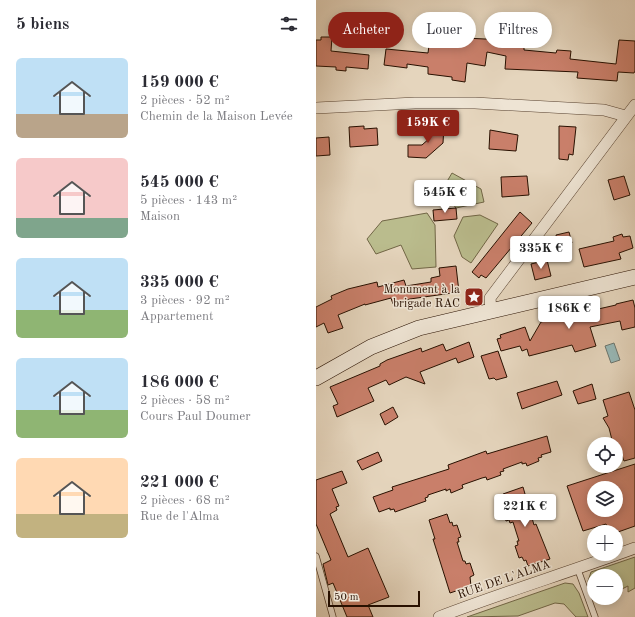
<!DOCTYPE html>
<html lang="fr">
<meta charset="utf-8">
<style>
body{margin:0;font-family:"Old Standard TT",serif;background:#f2f2f3;color:#2b2b33;height:100vh;display:flex;flex-direction:column;font-size:15px;white-space:nowrap}
*{box-sizing:border-box;margin:0}
p{font-size:13px;color:#7c7c81}
.icon{flex:none;width:22px;height:22px;fill:none;stroke:currentColor;stroke-width:2;stroke-linecap:round;stroke-linejoin:round}
.map{position:relative;flex:1;overflow:hidden}
.panel{display:flex;flex-direction:column;background:#fff;width:316px}
.panel>*{flex:none}
.top-card{position:absolute;left:12px;top:12px;width:247px;height:36px;display:flex;gap:8px}
.tools{position:absolute;left:271px;top:437px;display:grid;gap:8px}
.tools a{display:grid;place-items:center;width:36px;height:36px;border-radius:50%;background:#fff;box-shadow:0 2px 10px #0003;font-size:20px}
.scale{position:absolute;left:12px;bottom:10px;width:92px;box-sizing:border-box;padding-left:4px;border:2px solid #281000;border-top:0;font-size:11px;line-height:14px;white-space:nowrap;color:#281000;-webkit-text-stroke:3px #eee4d4;paint-order:stroke}
.price{position:absolute;translate:-50% -34px;padding:0 9px;border-radius:4px;background:#fff;color:#222;font-size:13px;line-height:26px;filter:drop-shadow(0 1px 2px #0008)}
.price::after{content:'';position:absolute;left:50%;top:24px;width:12px;height:9px;margin-left:-6px;background:inherit;clip-path:polygon(0 0,100% 0,50% 100%)}
.price.on{background:#8f2418;color:#fff}
ul{padding:0;list-style:none}
li{display:flex;align-items:center;gap:12px;height:100px;padding:0 16px}
li span{display:grid;place-items:center;flex:none;width:112px;height:80px;border-radius:6px;color:#555}
li>.icon{margin-inline-start:auto}
span .icon{width:48px;height:48px;fill:#fffc;stroke-width:1}
li b{font-size:17px}
h2{display:flex;justify-content:space-between;align-items:center;height:48px;padding:0 16px;font-size:17px}
.tag{padding:0 14px;border-radius:18px;background:#fff;box-shadow:0 2px 10px #0003;font-size:14px;line-height:36px}
.tag.on{background:#8f2418;color:#fff}
main{display:flex;flex:1;min-height:0}
.map>svg:first-child{display:block}
.green{fill:#babc8d;stroke:#716646}
.water{fill:#97b8b7;stroke:#6b756e}
.building{fill:#c97f6a;stroke:#281000;fill-rule:evenodd}
.lines{fill:none;stroke-linecap:round;stroke-linejoin:round}
.lane-casing{stroke:#57412f;stroke-width:7}
.street-casing{stroke:#57412f;stroke-width:12}
.secondary-casing{stroke:#281000;stroke-width:16}
.lane{stroke:#eee4d4;stroke-width:5.5}
.street{stroke:#eee4d4;stroke-width:11}
.secondary{stroke:#eee4d4;stroke-width:15}
.labels{text-anchor:middle;dominant-baseline:central;stroke-width:3;stroke-linejoin:round;paint-order:stroke}
.poi-label{font-size:12px;fill:#281000;stroke:#eee4d4;text-anchor:end}
.street-label{font-size:12px;fill:#281000;stroke:#eee4d4}
</style>
<main>
<section class="panel">
<h2>5 biens<svg class="icon" aria-label="filters" viewBox="0 0 24 24"><path d="M4 7h16M4 17h16"/><circle cx="9" cy="7" r="2"/><circle cx="15" cy="17" r="2"/></svg></h2>
<ul>
<li><span style="background:linear-gradient(#bfe0f5 70%,#b9a48a 0)"><svg class="icon" aria-label="home" viewBox="0 0 24 24"><path d="M3 11l9-7 9 7M6 9v11h12V9"/></svg></span><div><b>159 000 €</b><p>2 pièces · 52 m²</p><p>Chemin de la Maison Levée</p></div></li>
<li><span style="background:linear-gradient(#f6c9c9 75%,#7fa58c 0)"><svg class="icon" aria-label="home" viewBox="0 0 24 24"><path d="M3 11l9-7 9 7M6 9v11h12V9"/></svg></span><div><b>545 000 €</b><p>5 pièces · 143 m²</p><p>Maison</p></div></li>
<li><span style="background:linear-gradient(#bfe0f5 65%,#8fb573 0)"><svg class="icon" aria-label="home" viewBox="0 0 24 24"><path d="M3 11l9-7 9 7M6 9v11h12V9"/></svg></span><div><b>335 000 €</b><p>3 pièces · 92 m²</p><p>Appartement</p></div></li>
<li><span style="background:linear-gradient(#bfe0f5 65%,#8fb573 0)"><svg class="icon" aria-label="home" viewBox="0 0 24 24"><path d="M3 11l9-7 9 7M6 9v11h12V9"/></svg></span><div><b>186 000 €</b><p>2 pièces · 58 m²</p><p>Cours Paul Doumer</p></div></li>
<li><span style="background:linear-gradient(#ffd9b3 70%,#c2b280 0)"><svg class="icon" aria-label="home" viewBox="0 0 24 24"><path d="M3 11l9-7 9 7M6 9v11h12V9"/></svg></span><div><b>221 000 €</b><p>2 pièces · 68 m²</p><p>Rue de l'Alma</p></div></li>
</ul>
</section>
<div class="map">
<svg width="319" height="617" viewBox="0 0 319 617">
<rect width="100%" height="100%" fill="#e5d5bd"/>
<filter id="stains"><feTurbulence type="fractalNoise" baseFrequency=".005" numOctaves="4"/><feColorMatrix values="0 0 0 0 .2 0 0 0 0 .09 0 0 0 0 .02 0 0 0 .5 -.17"/></filter>
<radialGradient id="worn" r=".72"><stop offset=".6" stop-color="#630" stop-opacity="0"/><stop offset="1" stop-color="#630" stop-opacity=".3"/></radialGradient>
<path class="green" d="M 136,173 L 165,189 L 168,202 L 140,208 L 126,190 Z
M 111,213 L 119,225 L 120,267 L 96,269 L 85,245 L 60,254 L 51,239 L 66,221 Z
M 164,215 L 182,224 L 155,263 L 146,257 L 138,236 L 147,217 Z
M 319,557 L 319,588 L 312,592 L 312,586 L 300,592 L 300,576 L 278,576 L 278,598 L 272,581 L 275,572 Z
M 249,583 L 257,584 L 263,593 L 272,617 L 260,617 L 248,604 L 239,603 L 202,616 L 151,617 Z"/>
<path class="water" d="M 298,343 L 304,360 L 295,363 L 289,346 Z"/>
<path class="building" d="M 5,37 L 16,37 L 15,51 L 53,55 L 52,69 L 30,67 L 30,71 L 20,70 L 20,67 L 0,66 L 0,40 L 5,40 Z
M 114,38 L 149,44 L 149,38 L 208,41 L 208,50 L 240,53 L 241,50 L 255,51 L 254,59 L 300,64 L 303,40 L 319,41 L 319,71 L 318,73 L 302,72 L 301,81 L 261,78 L 262,72 L 189,69 L 190,56 L 171,52 L 169,66 L 151,63 L 149,82 L 136,80 L 136,77 L 112,74 L 112,67 L 91,64 L 91,68 L 68,65 L 70,49 L 112,53 Z
M 116,125 L 128,125 L 127,143 L 110,158 L 92,157 L 92,145 L 106,145 L 115,137 Z
M 48,126 L 48,129 L 61,128 L 62,145 L 34,147 L 33,127 Z
M 243,126 L 260,127 L 257,155 L 253,154 L 252,160 L 243,159 Z
M 174,130 L 202,135 L 200,151 L 173,149 Z
M 13,137 L 14,155 L 0,156 L 0,138 Z
M 211,176 L 213,195 L 186,197 L 185,177 Z
M 308,176 L 314,195 L 298,200 L 292,180 Z
M 140,208 L 141,219 L 118,221 L 117,210 Z
M 204,212 L 216,223 L 170,278 L 165,275 L 163,278 L 156,272 Z
M 253,232 L 256,243 L 242,247 L 240,235 Z
M 306,234 L 307,237 L 314,236 L 317,248 L 303,253 L 305,259 L 268,267 L 263,249 L 298,241 L 297,237 Z
M 231,260 L 235,276 L 219,280 L 215,264 Z
M 140,266 L 143,292 L 94,299 L 77,304 L 75,298 L 49,305 L 49,304 L 22,315 L 27,328 L 12,333 L 8,323 L 0,327 L 0,307 L 16,299 L 15,296 L 32,289 L 61,282 L 62,287 L 88,280 L 90,286 L 115,282 L 115,278 L 124,276 L 123,268 Z
M 317,300 L 319,308 L 319,327 L 306,330 L 304,321 L 274,327 L 280,346 L 259,352 L 256,345 L 213,356 L 211,349 L 206,351 L 204,346 L 185,351 L 181,339 L 185,338 L 184,335 L 209,327 L 214,341 L 225,322 L 269,311 L 269,312 L 300,305 L 300,304 Z
M 153,342 L 158,357 L 142,363 L 140,358 L 104,372 L 109,384 L 90,377 L 73,385 L 70,380 L 52,388 L 58,401 L 21,417 L 17,406 L 22,404 L 14,387 L 64,366 L 64,364 L 71,360 L 105,348 L 106,352 L 127,344 L 130,351 Z
M 182,351 L 191,377 L 180,380 L 178,378 L 173,379 L 165,356 Z
M 241,381 L 246,395 L 206,409 L 201,393 Z
M 276,384 L 280,399 L 262,404 L 257,391 Z
M 313,392 L 319,410 L 319,458 L 308,461 L 304,450 L 301,451 L 300,444 L 297,444 L 293,428 L 287,418 L 292,416 L 287,400 Z
M 77,407 L 82,417 L 69,425 L 64,414 Z
M 231,436 L 235,452 L 225,455 L 226,457 L 222,458 L 223,461 L 211,466 L 210,463 L 206,464 L 206,462 L 187,469 L 188,471 L 184,472 L 185,475 L 171,480 L 170,477 L 166,478 L 146,485 L 147,488 L 135,493 L 134,489 L 130,491 L 130,489 L 112,495 L 112,497 L 109,498 L 110,501 L 79,512 L 78,509 L 74,510 L 74,508 L 63,512 L 57,497 L 77,490 L 76,487 L 133,469 L 132,465 L 170,451 L 171,454 Z
M 62,452 L 66,461 L 46,470 L 41,461 Z
M 319,464 L 319,526 L 302,532 L 300,529 L 293,531 L 290,524 L 267,531 L 251,486 ZM 278,488 L 300,488 L 300,510 L 278,510 Z
M 26,471 L 31,483 L 16,489 L 23,506 L 20,507 L 21,510 L 14,514 L 32,557 L 52,548 L 73,597 L 52,605 L 57,617 L 31,617 L 17,583 L 12,585 L 7,564 L 15,560 L 0,524 L 0,480 Z
M 207,487 L 218,525 L 220,524 L 234,559 L 212,566 L 210,560 L 208,561 L 206,557 L 203,558 L 199,546 L 202,545 L 201,541 L 203,541 L 197,522 L 194,523 L 193,520 L 190,521 L 186,509 L 189,508 L 188,504 L 190,503 L 187,494 Z
M 131,514 L 134,523 L 136,522 L 137,526 L 141,525 L 145,537 L 142,538 L 143,542 L 141,542 L 147,561 L 149,561 L 150,564 L 154,563 L 158,575 L 154,577 L 155,586 L 134,593 L 117,539 L 119,539 L 113,520 Z"/>
<g class="lines">
<g class="lane-casing">
<path id="lane" d="M 0,556 L 17,617
M 262,570 L 279,617"/>
</g>
<g class="street-casing">
<path id="street" d="M 0,108 L 99,103 L 159,103 L 288,110 L 306,115 L 309,118
M 175,311 L 174,298 L 319,105
M 123,617 C 188,592 254,572 319,548"/>
</g>
<g class="secondary-casing">
<path id="secondary" d="M 0,378 L 55,347 L 103,328 L 319,277"/>
</g>
<use href="#lane" class="lane"/>
<use href="#street" class="street"/>
<use href="#secondary" class="secondary"/>
</g>
<defs>
<g id="sight-square" transform="scale(1)"><rect x="-9" y="-9" width="18" height="18" rx="4" fill="#8f2418" stroke="#eee4d4"/><path d="M0-6L1.8-2.2L6-1.7L2.9 1.2L3.7 5.4L0 3.3L-3.7 5.4L-2.9 1.2L-6-1.7L-1.8-2.2Z" fill="#fff"/></g>
</defs>
<g fill-rule="evenodd">
<use href="#sight-square" x="158" y="297"/>
</g>
<g class="labels">
<g class="poi-label">
<text x="144" y="290">Monument à la<tspan x="144" dy="14">brigade RAC</tspan></text>
</g>
<g class="street-label">
<text transform="translate(188 580) rotate(-19)">RUE DE L'ALMA</text>
</g>
</g>
<rect width="100%" height="100%" filter="url(#stains)"/>
<rect width="100%" height="100%" fill="url(#worn)"/>
</svg>
<div class="tools">
<a><svg class="icon" aria-label="locate" viewBox="0 0 24 24"><circle cx="12" cy="12" r="6"/><path d="M12 2v4M12 18v4M2 12h4M18 12h4"/></svg></a>
<a><svg class="icon" aria-label="layers" viewBox="0 0 24 24"><path d="M12 4l9 5-9 5-9-5zM3 14l9 5 9-5"/></svg></a>
<a>+</a>
<a>−</a>
</div>
<div class="scale">50 m</div>
<b class="price on" style="left:112px;top:144px">159K €</b>
<b class="price" style="left:129px;top:214px">545K €</b>
<b class="price" style="left:225px;top:270px">335K €</b>
<b class="price" style="left:253px;top:330px">186K €</b>
<b class="price" style="left:209px;top:528px">221K €</b>
<div class="top-card">
<a class="tag on">Acheter</a>
<a class="tag">Louer</a>
<a class="tag">Filtres</a>
</div>
</div>
</main>
